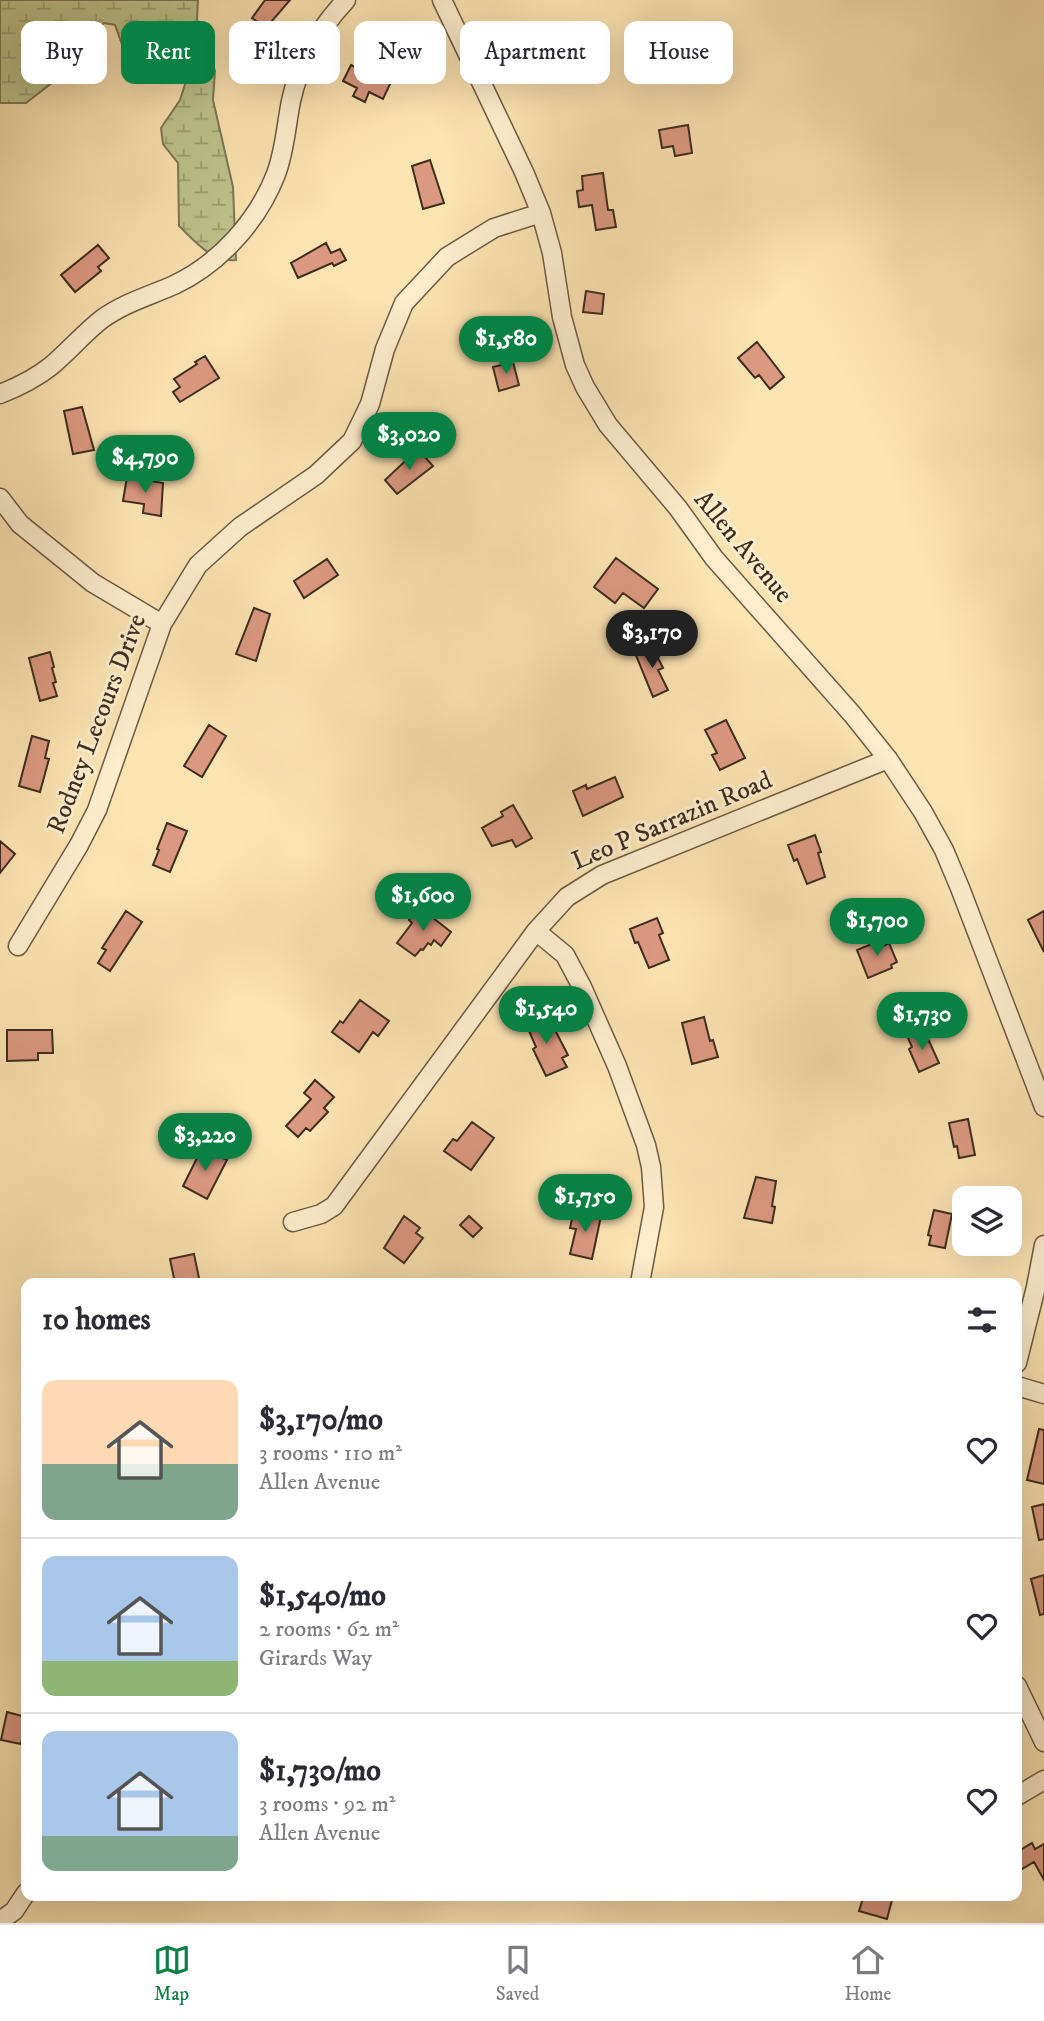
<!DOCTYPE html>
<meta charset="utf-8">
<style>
body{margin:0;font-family:"IM FELL DW Pica",serif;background:#f7f7f7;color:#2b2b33;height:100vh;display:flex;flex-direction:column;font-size:26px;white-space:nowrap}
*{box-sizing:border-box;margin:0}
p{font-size:23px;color:#7c7c81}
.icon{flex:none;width:38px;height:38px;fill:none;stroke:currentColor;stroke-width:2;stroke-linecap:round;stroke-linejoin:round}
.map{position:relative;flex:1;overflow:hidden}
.panel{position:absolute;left:21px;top:1278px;width:1001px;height:623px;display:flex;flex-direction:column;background:#fff;border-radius:14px;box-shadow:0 7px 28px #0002}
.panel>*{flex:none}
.guide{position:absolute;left:21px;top:21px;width:1003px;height:63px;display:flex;gap:14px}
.controls{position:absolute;left:952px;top:1186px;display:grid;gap:14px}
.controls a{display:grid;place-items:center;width:70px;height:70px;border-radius:14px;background:#fff;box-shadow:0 7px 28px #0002;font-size:35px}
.price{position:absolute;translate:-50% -60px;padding:0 16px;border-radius:24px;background:#0b8043;color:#fff;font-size:23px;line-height:46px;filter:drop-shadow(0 2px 4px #0008)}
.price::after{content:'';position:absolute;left:50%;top:42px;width:21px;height:16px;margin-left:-10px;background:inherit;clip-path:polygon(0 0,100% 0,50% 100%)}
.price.active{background:#222;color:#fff}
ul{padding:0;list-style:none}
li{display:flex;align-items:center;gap:21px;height:175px;padding:0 21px}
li+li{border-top:2px solid #e1e1e2}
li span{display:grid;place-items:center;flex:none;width:196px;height:140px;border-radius:14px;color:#555}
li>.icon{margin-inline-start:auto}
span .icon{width:84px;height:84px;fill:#fffc;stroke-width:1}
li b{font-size:30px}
h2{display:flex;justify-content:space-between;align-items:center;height:84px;padding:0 21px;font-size:30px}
.pill{padding:0 24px;border-radius:14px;background:#fff;box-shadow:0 7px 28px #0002;font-size:24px;line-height:63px}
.pill.active{background:#0b8043;color:#fff}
.tabs{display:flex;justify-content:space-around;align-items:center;height:98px;border-top:2px solid #e1e1e2;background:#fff;font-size:19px;color:#7c7c81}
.tabs a{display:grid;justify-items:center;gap:4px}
.tabs .active{color:#0b8043}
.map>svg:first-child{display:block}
.wetland{fill:url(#wetland-marsh);stroke:#7e7856;stroke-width:2}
.building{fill:#dc9981;stroke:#3d2d1f;stroke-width:2}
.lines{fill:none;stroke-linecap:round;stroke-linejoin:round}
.minor-casing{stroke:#6d5a44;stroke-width:21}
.minor{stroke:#fdedcd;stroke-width:18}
.labels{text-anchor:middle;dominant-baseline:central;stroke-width:6;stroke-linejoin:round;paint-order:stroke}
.street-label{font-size:26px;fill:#3d2d1f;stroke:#fdedcd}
</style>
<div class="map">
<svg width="1044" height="1923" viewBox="0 0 1044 1923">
<defs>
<pattern id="wetland-marsh" width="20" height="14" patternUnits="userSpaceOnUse" patternTransform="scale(1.75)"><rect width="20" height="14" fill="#bec48d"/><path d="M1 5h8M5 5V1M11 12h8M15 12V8" fill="none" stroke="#9ca073"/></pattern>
</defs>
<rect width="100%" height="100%" fill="#fce3b2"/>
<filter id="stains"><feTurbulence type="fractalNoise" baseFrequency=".00286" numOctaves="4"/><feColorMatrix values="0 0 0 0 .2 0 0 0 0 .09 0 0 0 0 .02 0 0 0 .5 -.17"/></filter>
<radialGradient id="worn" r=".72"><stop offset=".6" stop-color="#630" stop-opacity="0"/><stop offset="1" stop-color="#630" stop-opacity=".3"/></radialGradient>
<path class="wetland" d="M 0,0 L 198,0 L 197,19 L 215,71 L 213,100 L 233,187 L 236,260 C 212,263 195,241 179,226 L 178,163 L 163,144 L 161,128 L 180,100 L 188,75 C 181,59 160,43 141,43 C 135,43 128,46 123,47 L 115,25 L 104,23 L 76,46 L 53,82 L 26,103 L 0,103 Z"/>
<path class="building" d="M 265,0 L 290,0 L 266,28 L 252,18 Z
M 351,65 L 366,72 L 368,70 L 391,82 L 383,99 L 369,92 L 365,102 L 353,96 L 357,88 L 343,81 Z
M 688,125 L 692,153 L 675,156 L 673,146 L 662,148 L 659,130 Z
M 430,160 L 444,203 L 423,209 L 412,166 Z
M 603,173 L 608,210 L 613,210 L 616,227 L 596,230 L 592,205 L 579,207 L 577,191 L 583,190 L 582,176 Z
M 326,243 L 331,253 L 340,249 L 346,260 L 334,266 L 332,263 L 298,278 L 291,263 Z
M 98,245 L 109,258 L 98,267 L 101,271 L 75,292 L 61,275 Z
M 586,291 L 604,294 L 602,314 L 583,312 Z
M 757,342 L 784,377 L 770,389 L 759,375 L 755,378 L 738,358 Z
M 205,356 L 219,378 L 180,402 L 173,392 L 180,387 L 174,379 L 197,364 L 195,362 Z
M 513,362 L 519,385 L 499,391 L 493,367 Z
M 82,407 L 94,450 L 73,454 L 64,411 Z
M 418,449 L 433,466 L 397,494 L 385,480 Z
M 127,477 L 163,483 L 161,516 L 143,513 L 144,504 L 123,501 Z
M 616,558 L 658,589 L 644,608 L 623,593 L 615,603 L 594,587 Z
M 327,559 L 338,575 L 304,598 L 294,581 Z
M 254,608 L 270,614 L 256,661 L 236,654 Z
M 651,644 L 663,668 L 658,670 L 668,690 L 653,697 L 635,653 Z
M 50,652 L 54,667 L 52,668 L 56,682 L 53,683 L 57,696 L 40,701 L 29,658 Z
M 726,720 L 745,758 L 720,770 L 712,755 L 717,753 L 705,730 Z
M 209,725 L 226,736 L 202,777 L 184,766 Z
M 32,736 L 49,741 L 45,758 L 49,759 L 40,792 L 19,786 Z
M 615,777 L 623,797 L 583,816 L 573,791 L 586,785 L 587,789 Z
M 513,805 L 532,838 L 516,847 L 512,840 L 492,846 L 482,828 L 503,816 L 501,812 Z
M 167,823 L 187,831 L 170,872 L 153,865 L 159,850 L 157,849 Z
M 815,835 L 821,852 L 818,853 L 825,877 L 807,884 L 797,859 L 794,861 L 788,845 Z
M 0,841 L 15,854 L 0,873 Z
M 419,907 L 451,932 L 441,946 L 434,940 L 431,945 L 428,943 L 423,950 L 421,949 L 415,956 L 397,943 L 412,923 L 409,920 Z
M 126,911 L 142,922 L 110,971 L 98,963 L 106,950 L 102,948 Z
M 1044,911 L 1044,952 L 1028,920 Z
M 657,918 L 663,933 L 659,935 L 669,960 L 649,968 L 638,942 L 635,943 L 630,929 Z
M 881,940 L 883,946 L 889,943 L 897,962 L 891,965 L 892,968 L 868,978 L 857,950 Z
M 360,1000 L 389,1021 L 378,1036 L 373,1032 L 359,1052 L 332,1032 L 340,1021 L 343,1023 Z
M 539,1013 L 549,1034 L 555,1030 L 568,1055 L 562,1058 L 567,1067 L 546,1076 L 533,1049 L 536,1047 L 524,1019 Z
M 704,1017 L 710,1041 L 713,1040 L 718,1057 L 692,1064 L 682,1023 Z
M 7,1030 L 52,1030 L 53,1053 L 38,1053 L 38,1060 L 7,1061 Z
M 924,1030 L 939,1063 L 919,1072 L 909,1049 L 912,1047 L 908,1038 Z
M 315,1080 L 334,1097 L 324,1108 L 328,1112 L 310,1131 L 306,1128 L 298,1137 L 286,1126 L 311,1099 L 304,1093 Z
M 968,1119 L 975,1155 L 959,1158 L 957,1146 L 954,1147 L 949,1123 Z
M 472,1122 L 494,1138 L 471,1170 L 444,1151 L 453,1139 L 457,1141 Z
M 202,1148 L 227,1160 L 207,1199 L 183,1186 Z
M 756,1177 L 776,1181 L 772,1206 L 775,1207 L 772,1223 L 744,1218 Z
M 574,1210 L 601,1216 L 592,1259 L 570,1254 L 576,1229 L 570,1228 Z
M 934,1210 L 952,1214 L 945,1248 L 929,1245 L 931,1236 L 928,1235 Z
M 404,1216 L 420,1228 L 416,1233 L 423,1238 L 404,1263 L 384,1248 Z
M 469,1216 L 482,1228 L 473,1237 L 460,1225 Z
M 194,1254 L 200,1283 L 175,1283 L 170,1259 Z
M 1039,1429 L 1044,1430 L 1044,1484 L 1027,1480 Z
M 1044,1504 L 1044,1539 L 1039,1540 L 1032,1507 Z
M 1044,1575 L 1044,1614 L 1040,1615 L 1031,1579 Z
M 7,1712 L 26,1717 L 21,1744 L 1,1740 Z
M 1032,1843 L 1035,1849 L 1044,1844 L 1044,1880 L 1034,1862 L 1017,1872 L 1017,1852 Z
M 864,1895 L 875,1895 L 892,1900 L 887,1919 L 859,1911 Z"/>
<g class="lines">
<g class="minor-casing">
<path id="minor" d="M 442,0 L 524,172 L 541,213 L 552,253 L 562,317 L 575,365 L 585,387 L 608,425 L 678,508 L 714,558 L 852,714 L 888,759 L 923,812 L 944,850 L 960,888 L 1044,1107
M 0,394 C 18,387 36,378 51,366 C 69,351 84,333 102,319 C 124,303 149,296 174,285 C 219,264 258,221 276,174 C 285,150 286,126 291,101 C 299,63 319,29 346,0
M 0,498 L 20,524 L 93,583 L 162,624
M 536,931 L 565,955 L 582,987 L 617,1066 L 646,1145 L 651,1167 L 654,1207 L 640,1283
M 18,946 L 79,845 L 97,810 L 162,624 L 198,565 L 240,527 L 316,475 L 352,441 L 370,404 L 385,349 L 404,303 L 447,257 L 494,228 L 541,213
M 293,1222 L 321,1214 L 334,1206 L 536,931 L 567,897 L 602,875 L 888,759
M 1017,1363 L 1036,1287 L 1044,1245
M 1017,1386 L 1044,1394
M 1017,1686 L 1044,1742
M 1017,1796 L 1044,1780
M 0,1921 L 14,1911 L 26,1893"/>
</g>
<use href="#minor" class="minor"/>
</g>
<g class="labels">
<g class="street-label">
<text transform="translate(743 547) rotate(50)">Allen Avenue</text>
<text transform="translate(97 724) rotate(-69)">Rodney Lecours Drive</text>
<text transform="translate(672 821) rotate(-23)">Leo P Sarrazin Road</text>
</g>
</g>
<rect width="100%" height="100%" filter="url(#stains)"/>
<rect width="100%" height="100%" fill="url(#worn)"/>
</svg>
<div class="controls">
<a><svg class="icon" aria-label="layers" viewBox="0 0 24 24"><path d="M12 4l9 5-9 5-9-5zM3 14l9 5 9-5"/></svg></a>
</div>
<b class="price" style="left:506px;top:376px">$1,580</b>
<b class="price" style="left:409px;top:472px">$3,020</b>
<b class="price" style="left:145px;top:495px">$4,790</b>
<b class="price active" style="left:652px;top:670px">$3,170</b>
<b class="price" style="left:423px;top:933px">$1,600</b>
<b class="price" style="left:877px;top:958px">$1,700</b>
<b class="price" style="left:546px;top:1046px">$1,540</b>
<b class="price" style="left:922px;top:1052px">$1,730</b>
<b class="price" style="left:205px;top:1173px">$3,220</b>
<b class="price" style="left:585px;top:1234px">$1,750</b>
<div class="guide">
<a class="pill">Buy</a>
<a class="pill active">Rent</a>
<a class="pill">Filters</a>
<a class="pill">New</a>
<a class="pill">Apartment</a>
<a class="pill">House</a>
</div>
<section class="panel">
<h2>10 homes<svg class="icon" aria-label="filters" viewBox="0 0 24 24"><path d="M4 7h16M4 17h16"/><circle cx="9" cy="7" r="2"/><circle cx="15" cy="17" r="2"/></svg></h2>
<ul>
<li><span style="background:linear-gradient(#ffd9b3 60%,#7fa58c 0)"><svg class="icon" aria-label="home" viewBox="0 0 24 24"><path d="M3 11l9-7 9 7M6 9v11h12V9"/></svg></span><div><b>$3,170/mo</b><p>3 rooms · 110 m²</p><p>Allen Avenue</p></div><svg class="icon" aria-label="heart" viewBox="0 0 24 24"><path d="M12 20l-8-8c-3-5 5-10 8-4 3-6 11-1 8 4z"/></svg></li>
<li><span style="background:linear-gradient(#a9c7e8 75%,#8fb573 0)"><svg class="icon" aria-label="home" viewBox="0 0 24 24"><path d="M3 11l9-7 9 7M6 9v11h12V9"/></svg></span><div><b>$1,540/mo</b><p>2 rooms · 62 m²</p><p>Girards Way</p></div><svg class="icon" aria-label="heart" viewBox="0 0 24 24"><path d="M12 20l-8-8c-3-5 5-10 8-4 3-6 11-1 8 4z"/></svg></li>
<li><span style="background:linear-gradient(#a9c7e8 75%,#7fa58c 0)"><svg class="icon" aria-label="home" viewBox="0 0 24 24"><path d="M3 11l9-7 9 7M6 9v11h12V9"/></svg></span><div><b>$1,730/mo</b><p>3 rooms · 92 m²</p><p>Allen Avenue</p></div><svg class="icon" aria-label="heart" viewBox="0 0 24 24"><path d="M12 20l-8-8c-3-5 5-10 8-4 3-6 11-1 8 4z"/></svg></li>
</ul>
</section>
</div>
<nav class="tabs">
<a class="active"><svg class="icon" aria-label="map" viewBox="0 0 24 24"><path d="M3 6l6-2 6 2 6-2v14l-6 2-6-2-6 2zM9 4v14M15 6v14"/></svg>Map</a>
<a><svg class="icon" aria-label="saved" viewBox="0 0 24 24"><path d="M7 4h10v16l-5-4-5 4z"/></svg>Saved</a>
<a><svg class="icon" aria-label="home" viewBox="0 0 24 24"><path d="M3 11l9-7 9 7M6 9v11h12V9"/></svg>Home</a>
</nav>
